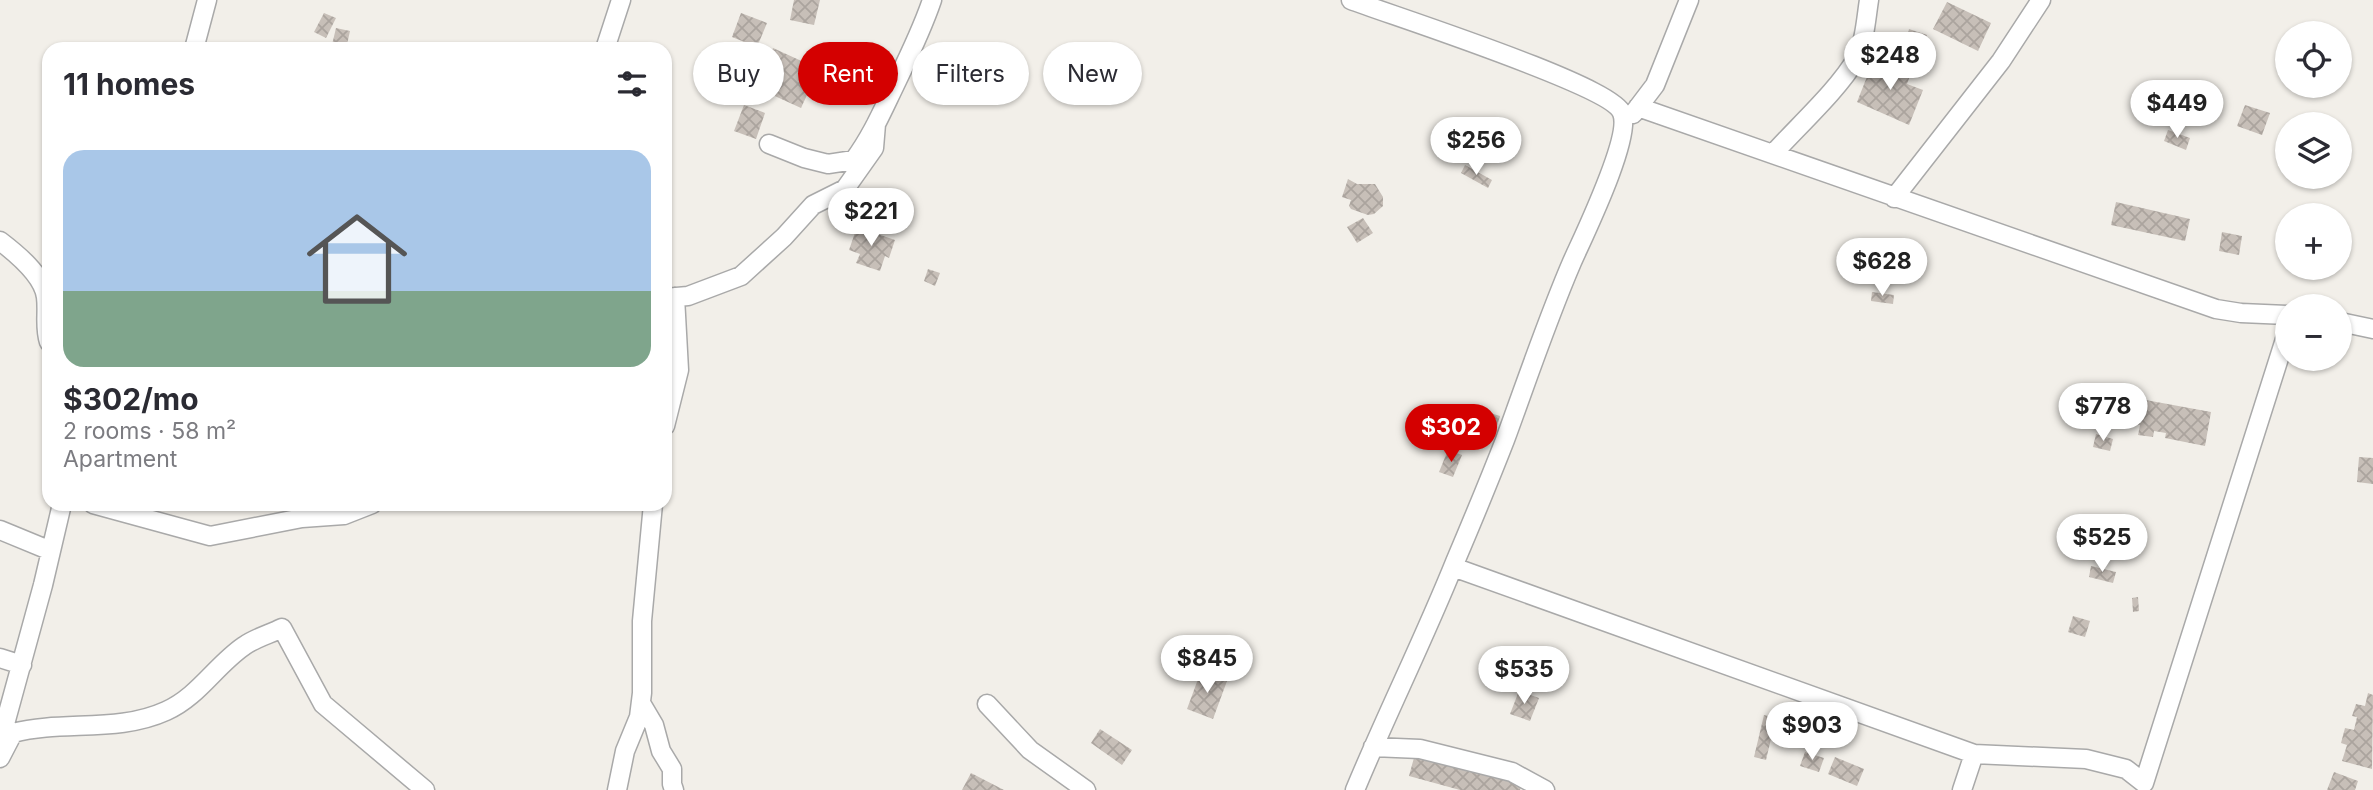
<!DOCTYPE html>
<meta charset="utf-8">
<style>
body{margin:0;font-family:Inter,sans-serif;background:#f2f2f3;color:#2b2b33;height:100vh;display:flex;flex-direction:column;font-size:26px;white-space:nowrap}
*{box-sizing:border-box;margin:0}
p{font-size:23px;color:#7c7c81}
.icon{flex:none;width:38px;height:38px;fill:none;stroke:currentColor;stroke-width:2;stroke-linecap:round;stroke-linejoin:round}
.map{position:relative;flex:1;overflow:hidden}
.sheet{position:absolute;left:42px;top:42px;width:630px;height:469px;display:flex;flex-direction:column;background:#fff;border-radius:21px;box-shadow:0 2px 5px #0004}
.sheet>*{flex:none}
.hud{position:absolute;left:693px;top:42px;width:665px;height:63px;display:flex;gap:14px}
.controls{position:absolute;left:2275px;top:21px;display:grid;gap:14px}
.controls a{display:grid;place-items:center;width:77px;height:77px;border-radius:50%;background:#fff;box-shadow:0 2px 5px #0004;font-size:35px}
.price{position:absolute;translate:-50% -60px;padding:0 16px;border-radius:24px;background:#fff;color:#222;font-size:23px;line-height:46px;filter:drop-shadow(0 2px 4px #0008)}
.price::after{content:'';position:absolute;left:50%;top:42px;width:21px;height:16px;margin-left:-10px;background:inherit;clip-path:polygon(0 0,100% 0,50% 100%)}
.price.current{background:#d40000;color:#fff}
ul{padding:0;list-style:none}
li{display:grid;align-content:center;gap:14px;height:371px;padding:0 21px}
li+li{border-top:2px solid #e1e1e2}
li span{display:grid;place-items:center;height:217px;border-radius:21px;color:#555}
li>.icon{margin-inline-start:auto}
span .icon{width:126px;height:126px;fill:#fffc;stroke-width:1}
li b{font-size:30px}
h2{display:flex;justify-content:space-between;align-items:center;height:84px;padding:0 21px;font-size:30px}
.pill{padding:0 24px;border-radius:32px;background:#fff;box-shadow:0 2px 5px #0004;font-size:24px;line-height:63px}
.pill.current{background:#d40000;color:#fff}
.map>svg:first-child{display:block}
.building{fill:url(#building-cross-hatch)}
.lines{fill:none;stroke-linecap:round;stroke-linejoin:round}
.street-casing{stroke:#a9a9a9;stroke-width:21}
.street{stroke:#fff;stroke-width:18}
</style>
<div class="map">
<svg width="2373" height="790" viewBox="0 0 2373 790">
<defs>
<pattern id="building-cross-hatch" width="8" height="8" patternUnits="userSpaceOnUse" patternTransform="scale(1.75)"><rect width="8" height="8" fill="#c7bfb8"/><path d="M0 0l8 8M0 8l8-8" fill="none" stroke="#aba49e"/></pattern>
</defs>
<rect width="100%" height="100%" fill="#f2efe9"/>
<path class="building" d="M 794,0 L 820,0 L 814,25 L 790,20 Z
M 1947,2 L 1991,23 L 1978,51 L 1933,29 Z
M 324,13 L 336,18 L 326,38 L 314,32 Z
M 741,13 L 767,23 L 757,47 L 732,37 Z
M 336,28 L 350,31 L 346,49 L 331,49 Z
M 1909,29 L 1927,35 L 1924,44 L 1907,38 Z
M 773,48 L 819,69 L 801,108 L 766,92 L 776,70 L 766,65 Z
M 1874,59 L 1911,73 L 1907,84 L 1923,90 L 1909,125 L 1857,102 Z
M 744,105 L 765,113 L 756,139 L 734,131 Z
M 2245,105 L 2270,113 L 2262,135 L 2237,126 Z
M 2168,130 L 2190,138 L 2186,150 L 2164,141 Z
M 1465,165 L 1492,180 L 1488,188 L 1461,173 Z
M 1348,179 L 1357,184 L 1375,184 L 1383,197 L 1383,206 L 1374,214 L 1368,215 L 1351,209 L 1349,206 L 1351,200 L 1342,197 Z
M 2116,202 L 2190,219 L 2185,241 L 2111,225 Z
M 1363,218 L 1373,233 L 1357,243 L 1347,227 Z
M 857,227 L 895,240 L 889,258 L 885,256 L 880,271 L 856,263 L 860,254 L 849,250 Z
M 2222,232 L 2242,236 L 2239,255 L 2219,251 Z
M 928,269 L 940,273 L 935,286 L 924,281 Z
M 1872,292 L 1894,295 L 1893,304 L 1871,301 Z
M 2124,396 L 2211,412 L 2205,446 L 2165,438 L 2166,433 L 2154,431 L 2153,437 L 2138,435 L 2140,425 L 2119,421 Z
M 1487,412 L 1500,416 L 1497,426 L 1484,422 Z
M 2096,434 L 2113,439 L 2110,451 L 2093,447 Z
M 1448,450 L 1462,455 L 1453,477 L 1439,472 Z
M 2359,457 L 2373,458 L 2373,484 L 2357,482 Z
M 2091,566 L 2116,572 L 2113,583 L 2089,577 Z
M 2138,597 L 2139,611 L 2133,612 L 2132,598 Z
M 2073,616 L 2090,621 L 2085,637 L 2068,632 Z
M 1201,671 L 1227,681 L 1213,719 L 1187,709 Z
M 1519,691 L 1539,698 L 1530,721 L 1510,714 Z
M 2368,693 L 2373,695 L 2372,769 L 2342,761 L 2347,745 L 2341,743 L 2345,728 L 2354,730 L 2357,717 L 2352,716 L 2356,704 L 2365,706 Z
M 1764,715 L 1776,718 L 1766,760 L 1754,757 Z
M 1100,729 L 1132,750 L 1122,765 L 1091,743 Z
M 1805,752 L 1824,758 L 1819,772 L 1800,766 Z
M 1415,754 L 1522,783 L 1520,790 L 1460,790 L 1409,776 Z
M 1835,757 L 1864,769 L 1857,786 L 1828,774 Z
M 2334,772 L 2358,781 L 2355,790 L 2327,790 Z
M 971,773 L 1004,790 L 962,790 Z"/>
<g class="lines">
<g class="street-casing">
<path id="street" d="M 1351,0 C 1390,15 1611,85 1622,113 C 1632,137 1584,235 1572,262 C 1547,320 1527,380 1505,440 C 1489,481 1472,522 1455,562 C 1424,639 1387,713 1355,790
M 194,49 L 207,0
M 605,49 L 621,0
M 1638,107 L 2216,309 L 2241,313 L 2287,315
M 1633,114 L 1655,85 L 1689,0
M 769,144 L 804,158 L 828,164 L 854,160 C 871,137 882,112 894,87 C 908,58 922,30 932,0
M 1773,154 C 1797,127 1839,89 1856,59 C 1865,41 1866,19 1869,0
M 1894,198 L 2001,61 L 2041,0
M 0,241 C 17,254 43,275 46,297 C 48,313 44,327 49,342
M 665,298 L 688,296 L 741,276 L 784,237 L 813,205 L 845,189 L 874,148 L 876,124
M 2340,322 L 2373,329
M 665,426 L 679,370 L 675,297
M 93,504 L 210,536 L 302,518 L 344,515 L 372,504
M 0,530 L 51,551
M 1453,567 L 1974,754 L 1962,790
M 0,658 L 22,665
M 641,703 L 654,725 L 661,751 L 672,769 L 672,784 L 674,790
M 987,704 L 1030,750 L 1086,790
M 0,742 L 43,585 L 62,504
M 1373,747 L 1420,749 L 1512,772 L 1545,790
M 1974,754 L 2086,759 L 2126,769 L 2144,783 L 2287,333
M 0,758 L 13,733 C 63,720 118,733 166,711 C 198,697 216,665 244,646 C 255,638 270,634 282,628 L 323,704 L 425,790
M 617,790 L 625,751 L 639,717 L 642,693 L 642,621 L 653,504"/>
</g>
<use href="#street" class="street"/>
</g>
</svg>
<div class="controls">
<a><svg class="icon" aria-label="locate" viewBox="0 0 24 24"><circle cx="12" cy="12" r="6"/><path d="M12 2v4M12 18v4M2 12h4M18 12h4"/></svg></a>
<a><svg class="icon" aria-label="layers" viewBox="0 0 24 24"><path d="M12 4l9 5-9 5-9-5zM3 14l9 5 9-5"/></svg></a>
<a>+</a>
<a>−</a>
</div>
<b class="price" style="left:1890px;top:92px">$248</b>
<b class="price" style="left:2177px;top:140px">$449</b>
<b class="price" style="left:1476px;top:177px">$256</b>
<b class="price" style="left:871px;top:248px">$221</b>
<b class="price" style="left:1882px;top:298px">$628</b>
<b class="price" style="left:2103px;top:443px">$778</b>
<b class="price current" style="left:1451px;top:464px">$302</b>
<b class="price" style="left:2102px;top:574px">$525</b>
<b class="price" style="left:1207px;top:695px">$845</b>
<b class="price" style="left:1524px;top:706px">$535</b>
<b class="price" style="left:1812px;top:762px">$903</b>
<div class="hud">
<a class="pill">Buy</a>
<a class="pill current">Rent</a>
<a class="pill">Filters</a>
<a class="pill">New</a>
</div>
<section class="sheet">
<h2>11 homes<svg class="icon" aria-label="filters" viewBox="0 0 24 24"><path d="M4 7h16M4 17h16"/><circle cx="9" cy="7" r="2"/><circle cx="15" cy="17" r="2"/></svg></h2>
<ul>
<li><span style="background:linear-gradient(#a9c7e8 65%,#7fa58c 0)"><svg class="icon" aria-label="home" viewBox="0 0 24 24"><path d="M3 11l9-7 9 7M6 9v11h12V9"/></svg></span><div><b>$302/mo</b><p>2 rooms · 58 m²</p><p>Apartment</p></div></li>
</ul>
</section>
</div>
